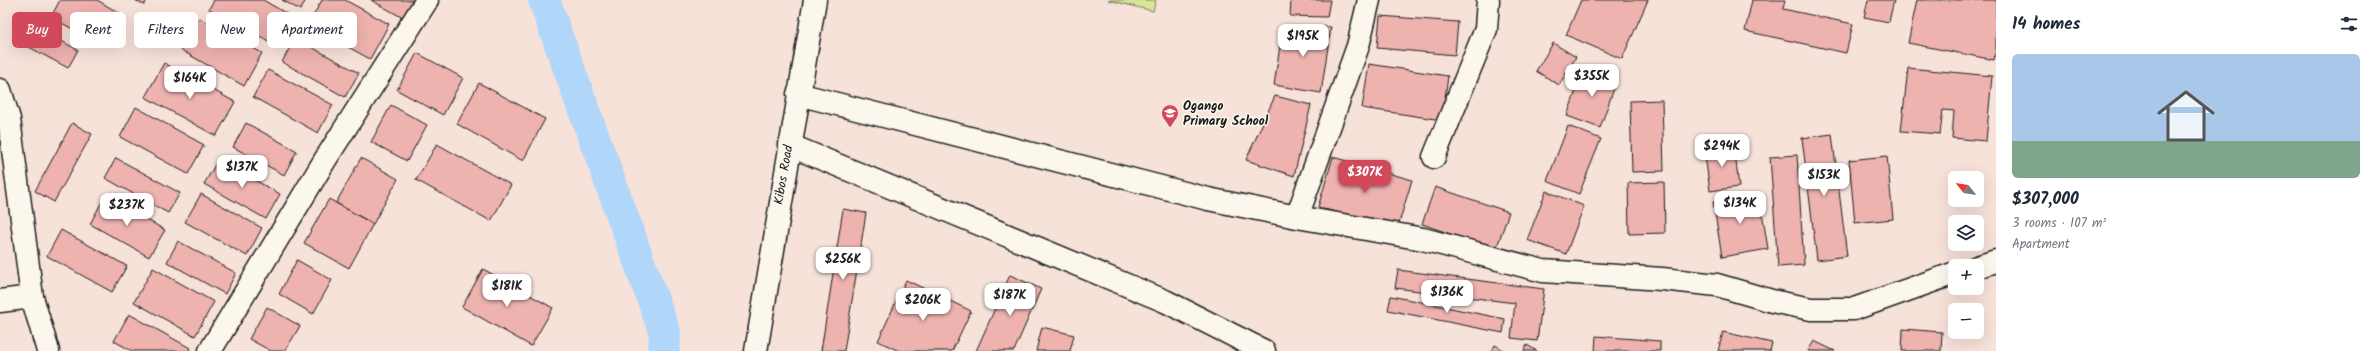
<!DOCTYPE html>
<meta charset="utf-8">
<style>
body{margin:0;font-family:Kalam,sans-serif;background:#f2f2f3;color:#1f2937;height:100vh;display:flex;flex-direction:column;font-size:15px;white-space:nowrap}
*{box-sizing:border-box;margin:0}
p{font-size:13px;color:#747a83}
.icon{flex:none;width:22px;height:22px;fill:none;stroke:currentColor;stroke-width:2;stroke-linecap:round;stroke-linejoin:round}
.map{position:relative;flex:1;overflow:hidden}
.side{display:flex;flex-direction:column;background:#fff;width:380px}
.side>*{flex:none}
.banner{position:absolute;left:12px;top:12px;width:380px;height:36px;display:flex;gap:8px}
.needle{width:26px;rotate:300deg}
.fabs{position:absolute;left:1948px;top:171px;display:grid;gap:8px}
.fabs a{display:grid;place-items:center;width:36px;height:36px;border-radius:6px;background:#fff;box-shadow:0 4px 16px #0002;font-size:20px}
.price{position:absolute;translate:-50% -34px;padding:0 9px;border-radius:8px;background:#fff;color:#222;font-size:13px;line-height:26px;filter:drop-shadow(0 1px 2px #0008)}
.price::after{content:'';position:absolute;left:50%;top:24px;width:12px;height:9px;margin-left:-6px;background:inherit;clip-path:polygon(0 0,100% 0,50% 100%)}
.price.on{background:#d1495b;color:#fff}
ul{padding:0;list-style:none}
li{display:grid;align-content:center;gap:8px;height:212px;padding:0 16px}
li+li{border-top:1px solid #e0e1e3}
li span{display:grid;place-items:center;height:124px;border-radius:6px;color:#555}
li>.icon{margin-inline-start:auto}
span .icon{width:72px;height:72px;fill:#fffc;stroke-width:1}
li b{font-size:17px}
h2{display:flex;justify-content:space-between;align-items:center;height:48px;padding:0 16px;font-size:17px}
.chip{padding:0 14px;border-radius:6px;background:#fff;box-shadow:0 4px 16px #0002;font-size:14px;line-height:36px}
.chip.on{background:#d1495b;color:#fff}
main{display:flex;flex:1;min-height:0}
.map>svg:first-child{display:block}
.pitch{fill:#d9e597;stroke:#7a805a}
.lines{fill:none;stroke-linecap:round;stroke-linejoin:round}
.canal{stroke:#b0d6f9;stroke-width:32}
.building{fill:#eeb2af;stroke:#1c1c1c}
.minor-casing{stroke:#1c1c1c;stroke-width:25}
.tertiary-casing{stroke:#1c1c1c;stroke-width:25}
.primary-casing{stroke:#1c1c1c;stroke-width:25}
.minor{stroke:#fbf7ec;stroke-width:22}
.tertiary{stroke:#fbf7ec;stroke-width:22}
.primary{stroke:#fbf7ec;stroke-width:22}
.labels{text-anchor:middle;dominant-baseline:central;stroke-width:3;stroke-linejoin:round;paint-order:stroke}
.poi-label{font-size:13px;font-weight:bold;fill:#1c1c1c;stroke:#fbf7ec;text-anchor:start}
.street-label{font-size:13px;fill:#1c1c1c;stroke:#fbf7ec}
</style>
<main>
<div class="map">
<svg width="1996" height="351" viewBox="0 0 1996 351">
<rect width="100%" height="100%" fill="#f7e2da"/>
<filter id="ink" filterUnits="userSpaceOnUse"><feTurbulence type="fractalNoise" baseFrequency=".025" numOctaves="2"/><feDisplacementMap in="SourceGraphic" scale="8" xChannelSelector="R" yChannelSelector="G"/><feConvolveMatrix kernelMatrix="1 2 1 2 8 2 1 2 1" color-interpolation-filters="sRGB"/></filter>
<g filter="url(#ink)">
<path class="pitch" d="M 1108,0 L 1156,0 L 1153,11 Z"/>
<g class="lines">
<path class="canal" d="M 544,0 L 665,333 L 664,351"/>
</g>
<path class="building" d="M 60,0 L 97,0 L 121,14 L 103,46 L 51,17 Z
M 135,0 L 147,0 L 144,5 Z
M 214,0 L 263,0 L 289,15 L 274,44 L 209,9 Z
M 282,0 L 306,0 L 300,10 Z
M 322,0 L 345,0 L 389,24 L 370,59 L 308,25 Z
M 371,0 L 416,0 L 405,19 Z
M 1291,0 L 1330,0 L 1327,17 L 1290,16 Z
M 1581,0 L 1648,0 L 1622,59 L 1566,35 Z
M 1752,0 L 1785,0 L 1783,9 L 1853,24 L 1846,53 L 1745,31 Z
M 1868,0 L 1894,0 L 1889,22 L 1864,17 Z
M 1917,0 L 1996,0 L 1996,48 L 1994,60 L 1908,43 Z
M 1380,16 L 1458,22 L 1455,55 L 1377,48 Z
M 199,18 L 262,53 L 244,86 L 181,50 Z
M 25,21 L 78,50 L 68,68 L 14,39 Z
M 1283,26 L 1331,27 L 1321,93 L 1274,85 Z
M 295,38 L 359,73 L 345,97 L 282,62 Z
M 1553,43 L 1576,57 L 1559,85 L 1536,71 Z
M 417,53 L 463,78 L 443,115 L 397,90 Z
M 164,63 L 235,102 L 216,136 L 145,97 Z
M 1369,64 L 1448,76 L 1442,120 L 1362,108 Z
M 1584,68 L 1617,80 L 1600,128 L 1567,116 Z
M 1908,68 L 1992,76 L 1986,141 L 1952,138 L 1954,111 L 1943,110 L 1940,134 L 1901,131 Z
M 268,70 L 333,105 L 318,133 L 253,97 Z
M 479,83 L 545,119 L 523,161 L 457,124 Z
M 1275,96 L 1311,105 L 1294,176 L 1246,160 Z
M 1662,100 L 1664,171 L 1632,172 L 1630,101 Z
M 391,105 L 427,125 L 407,161 L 371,142 Z
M 136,107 L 204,145 L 188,174 L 120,137 Z
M 72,123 L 92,134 L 54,202 L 35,191 Z
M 246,123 L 297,151 L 284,175 L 233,147 Z
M 1568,126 L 1601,139 L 1579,194 L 1547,181 Z
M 1832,134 L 1847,256 L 1817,260 L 1802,138 Z
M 437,144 L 511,185 L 491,221 L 416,180 Z
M 1734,145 L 1739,187 L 1710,191 L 1704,149 Z
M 1797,155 L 1804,265 L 1778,267 L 1770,157 Z
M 1887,156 L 1893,219 L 1855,223 L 1849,160 Z
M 1333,157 L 1412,180 L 1397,230 L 1318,207 Z
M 116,158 L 180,193 L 168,213 L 105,178 Z
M 361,158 L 398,179 L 373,224 L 336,203 Z
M 218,160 L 280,194 L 266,219 L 204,184 Z
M 1664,182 L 1665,233 L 1629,234 L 1628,183 Z
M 1435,187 L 1509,212 L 1496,250 L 1422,224 Z
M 1546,191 L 1584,206 L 1566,254 L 1527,240 Z
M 1759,193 L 1768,249 L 1722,257 L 1713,201 Z
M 201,194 L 262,228 L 247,256 L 185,222 Z
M 105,196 L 165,230 L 149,257 L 90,224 Z
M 329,199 L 373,224 L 349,268 L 304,243 Z
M 843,209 L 866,213 L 844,351 L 821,351 Z
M 61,230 L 127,266 L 112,292 L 47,256 Z
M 178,241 L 236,273 L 225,294 L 167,262 Z
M 297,260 L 332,280 L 313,314 L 279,294 Z
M 153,268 L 214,302 L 195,336 L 134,302 Z
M 483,269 L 553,308 L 531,346 L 462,307 Z
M 1398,270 L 1544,289 L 1537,341 L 1511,338 L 1515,303 L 1395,288 Z
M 1010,275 L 1041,289 L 1014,351 L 976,351 Z
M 906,280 L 971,311 L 952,351 L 899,351 L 878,341 Z
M 1391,296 L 1505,319 L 1503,333 L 1388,310 Z
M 267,307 L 300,326 L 285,351 L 271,351 L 249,339 Z
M 129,314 L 190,348 L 189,351 L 132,351 L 114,341 Z
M 1042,327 L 1074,335 L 1070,351 L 1036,351 Z
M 1903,329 L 1942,332 L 1941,351 L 1902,351 Z
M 1723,332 L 1772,343 L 1770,351 L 1718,351 Z
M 1596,336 L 1660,341 L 1660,351 L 1595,351 Z
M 1814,341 L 1835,351 L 1808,351 Z
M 1495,345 L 1505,351 L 1492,351 Z
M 1527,345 L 1537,351 L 1524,351 Z"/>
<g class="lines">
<g class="minor-casing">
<path id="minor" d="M 798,94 L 1208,199 L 1297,217 L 1423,239 L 1543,271 L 1662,279 L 1717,285 L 1772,301 L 1811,309 L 1854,309 L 1955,273
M 789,145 L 1165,301 L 1264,351
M 1434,157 L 1486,29 L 1488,0
M 1297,217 L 1358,46 L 1369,0
M 1977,267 L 1996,261
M 0,301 L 32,297
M 210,351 L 325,160 L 427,0"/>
</g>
<g class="tertiary-casing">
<path id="tertiary" d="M 0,90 L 9,119 L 32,297 L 48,351"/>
</g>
<g class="primary-casing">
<path id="primary" d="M 756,351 L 815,0"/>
</g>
<use href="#minor" class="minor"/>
<use href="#tertiary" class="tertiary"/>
<use href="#primary" class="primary"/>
</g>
</g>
<defs>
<g id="school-pin" transform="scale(0.9)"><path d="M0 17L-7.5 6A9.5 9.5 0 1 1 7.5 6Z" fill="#d1495b" stroke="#fbf7ec"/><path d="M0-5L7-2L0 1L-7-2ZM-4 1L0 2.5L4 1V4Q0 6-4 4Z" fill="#fff"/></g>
</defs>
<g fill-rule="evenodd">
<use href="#school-pin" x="1170" y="113"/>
</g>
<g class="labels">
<g class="poi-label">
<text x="1183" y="106">Ogango<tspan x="1183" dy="15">Primary School</tspan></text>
</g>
<g class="street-label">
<text transform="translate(784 175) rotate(-80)">Kibos Road</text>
</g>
</g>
</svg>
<div class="fabs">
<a><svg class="needle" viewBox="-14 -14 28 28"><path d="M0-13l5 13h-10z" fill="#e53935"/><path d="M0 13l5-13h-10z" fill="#747a83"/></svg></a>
<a><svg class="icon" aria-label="layers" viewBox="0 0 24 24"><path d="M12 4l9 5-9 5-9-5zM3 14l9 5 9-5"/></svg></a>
<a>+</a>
<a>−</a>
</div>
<b class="price" style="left:1303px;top:58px">$195K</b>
<b class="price" style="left:1592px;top:98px">$355K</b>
<b class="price" style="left:190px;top:100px">$164K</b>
<b class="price" style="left:1722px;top:168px">$294K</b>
<b class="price" style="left:242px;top:189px">$137K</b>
<b class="price on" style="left:1365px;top:194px">$307K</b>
<b class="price" style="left:1824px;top:197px">$153K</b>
<b class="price" style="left:1740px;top:225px">$134K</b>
<b class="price" style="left:127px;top:227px">$237K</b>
<b class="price" style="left:843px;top:281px">$256K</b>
<b class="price" style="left:507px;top:308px">$181K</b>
<b class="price" style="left:1447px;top:314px">$136K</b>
<b class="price" style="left:1010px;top:317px">$187K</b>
<b class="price" style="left:923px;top:322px">$206K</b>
<div class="banner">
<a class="chip on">Buy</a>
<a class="chip">Rent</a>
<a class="chip">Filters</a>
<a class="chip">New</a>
<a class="chip">Apartment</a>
</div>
</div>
<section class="side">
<h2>14 homes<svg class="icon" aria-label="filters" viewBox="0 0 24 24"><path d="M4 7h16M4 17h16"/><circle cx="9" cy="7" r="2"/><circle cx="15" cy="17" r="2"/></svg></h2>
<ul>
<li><span style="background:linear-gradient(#a9c7e8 70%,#7fa58c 0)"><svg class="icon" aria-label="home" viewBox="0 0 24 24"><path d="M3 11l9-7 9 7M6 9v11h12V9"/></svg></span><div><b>$307,000</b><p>3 rooms · 107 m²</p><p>Apartment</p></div></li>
</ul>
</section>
</main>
